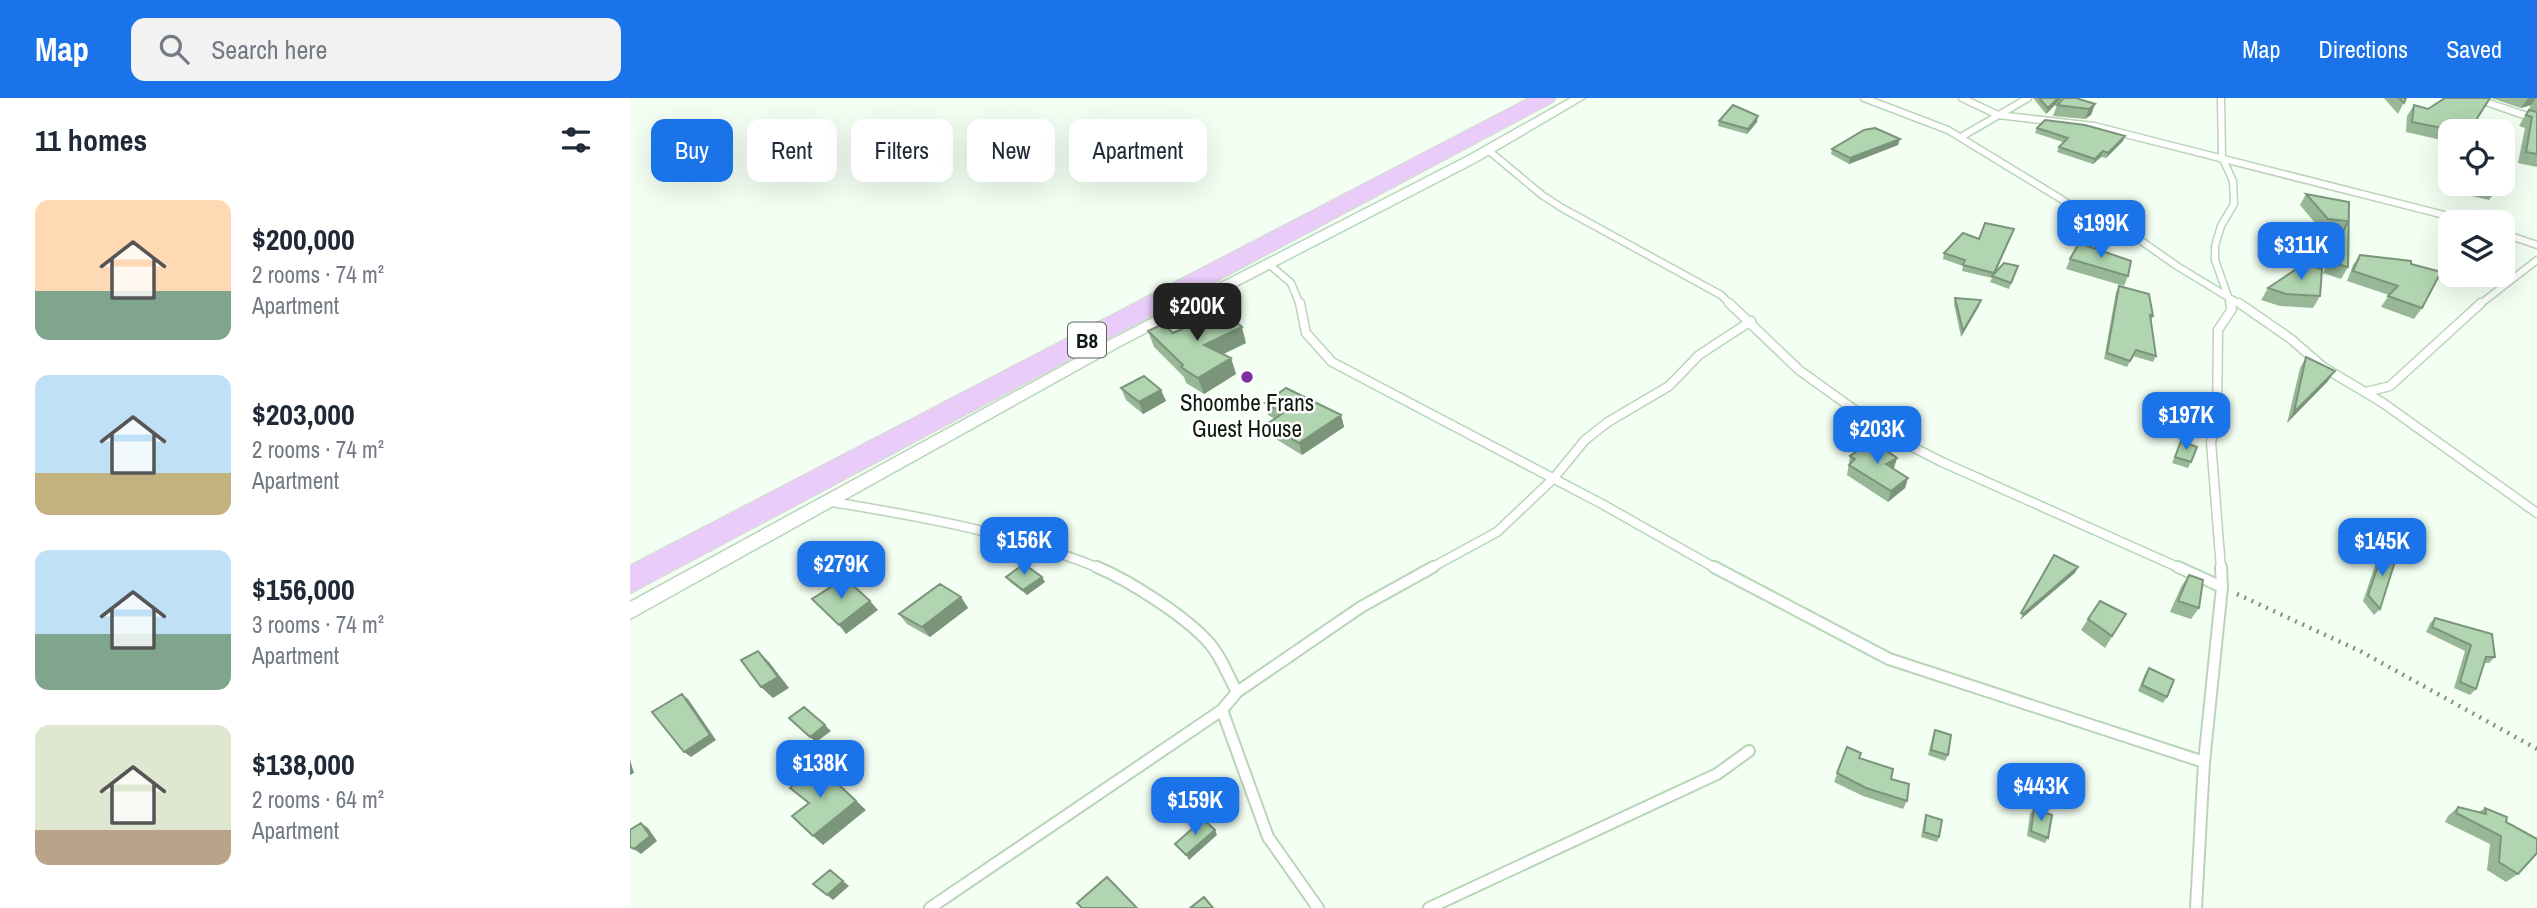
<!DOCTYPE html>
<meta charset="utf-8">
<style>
body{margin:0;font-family:"Archivo Narrow",sans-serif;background:#f2f2f3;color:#1f2937;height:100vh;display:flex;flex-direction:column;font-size:26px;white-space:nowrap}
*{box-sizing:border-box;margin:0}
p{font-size:23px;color:#747a83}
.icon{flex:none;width:38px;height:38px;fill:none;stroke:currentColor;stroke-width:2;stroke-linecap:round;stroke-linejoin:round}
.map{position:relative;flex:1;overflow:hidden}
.drawer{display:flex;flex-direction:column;background:#fff;width:630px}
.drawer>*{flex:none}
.hud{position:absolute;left:21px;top:21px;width:665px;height:63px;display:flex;gap:14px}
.buttons{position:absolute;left:1808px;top:21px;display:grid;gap:14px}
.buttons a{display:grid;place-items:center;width:77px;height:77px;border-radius:14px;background:#fff;box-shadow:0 7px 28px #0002;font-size:35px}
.price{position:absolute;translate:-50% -60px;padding:0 16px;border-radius:14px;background:#1a73e8;color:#fff;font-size:23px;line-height:46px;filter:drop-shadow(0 2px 4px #0008)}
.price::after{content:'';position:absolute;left:50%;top:42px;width:21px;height:16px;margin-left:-10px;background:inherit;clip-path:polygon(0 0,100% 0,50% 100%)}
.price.on{background:#222;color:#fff}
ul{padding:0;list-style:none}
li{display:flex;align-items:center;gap:21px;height:175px;padding:0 35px}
li span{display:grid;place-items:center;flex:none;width:196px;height:140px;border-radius:14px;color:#555}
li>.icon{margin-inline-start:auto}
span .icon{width:84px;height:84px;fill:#fffc;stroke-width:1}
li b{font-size:30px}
h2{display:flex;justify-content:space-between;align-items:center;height:84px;padding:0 35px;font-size:30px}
.chip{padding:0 24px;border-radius:14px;background:#fff;box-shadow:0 7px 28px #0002;font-size:24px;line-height:63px}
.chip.on{background:#1a73e8;color:#fff}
header{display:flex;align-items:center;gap:42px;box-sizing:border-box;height:98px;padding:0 35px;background:#1a73e8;color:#fff}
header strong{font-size:33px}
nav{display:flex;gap:38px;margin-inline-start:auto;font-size:24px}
.search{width:490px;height:63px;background:#f2f2f3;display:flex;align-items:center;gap:18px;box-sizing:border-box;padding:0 24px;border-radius:14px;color:#747a83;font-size:26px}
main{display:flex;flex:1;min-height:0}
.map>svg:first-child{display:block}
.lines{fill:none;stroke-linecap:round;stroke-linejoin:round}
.service-far2-casing{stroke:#b9d5b8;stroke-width:9}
.service-far1-casing{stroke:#b9d5b8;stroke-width:11}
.service-casing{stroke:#b9d5b8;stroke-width:14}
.minor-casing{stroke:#b9d5b8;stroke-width:3}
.trunk-casing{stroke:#d9dad9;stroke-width:3}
.path{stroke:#859085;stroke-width:4.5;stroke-dasharray:2 6;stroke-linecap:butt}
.service-far2{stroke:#fff;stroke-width:6}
.service-far1{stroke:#fff;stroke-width:8}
.service{stroke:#fff;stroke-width:10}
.minor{fill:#fff;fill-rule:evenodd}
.trunk{fill:#eaccfa;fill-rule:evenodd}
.wall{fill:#97b797}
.shaded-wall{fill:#7b957b}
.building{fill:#b0d5b0;stroke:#7b957b;stroke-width:2}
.poi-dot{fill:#7f30a0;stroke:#fff;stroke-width:2.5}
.labels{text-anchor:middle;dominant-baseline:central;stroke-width:5;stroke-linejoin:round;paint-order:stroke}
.shield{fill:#fff;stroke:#575e57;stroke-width:2}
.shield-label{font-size:21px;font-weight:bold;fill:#0f190f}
.poi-label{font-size:23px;fill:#0f190f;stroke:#fff}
</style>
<header>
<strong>Map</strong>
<div class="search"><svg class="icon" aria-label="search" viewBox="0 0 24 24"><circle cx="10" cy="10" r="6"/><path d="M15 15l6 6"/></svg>Search here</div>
<nav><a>Map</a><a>Directions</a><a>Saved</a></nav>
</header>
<main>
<section class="drawer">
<h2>11 homes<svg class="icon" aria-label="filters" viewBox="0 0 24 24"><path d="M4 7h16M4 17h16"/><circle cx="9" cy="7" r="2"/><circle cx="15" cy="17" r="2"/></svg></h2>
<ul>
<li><span style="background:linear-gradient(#ffd9b3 65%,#7fa58c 0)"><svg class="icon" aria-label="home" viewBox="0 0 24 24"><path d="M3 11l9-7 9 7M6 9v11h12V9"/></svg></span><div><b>$200,000</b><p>2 rooms · 74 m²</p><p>Apartment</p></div></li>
<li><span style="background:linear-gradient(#bfe0f5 70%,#c2b280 0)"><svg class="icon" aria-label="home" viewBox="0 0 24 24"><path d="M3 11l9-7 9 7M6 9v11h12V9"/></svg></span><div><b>$203,000</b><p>2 rooms · 74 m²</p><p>Apartment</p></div></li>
<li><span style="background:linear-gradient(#bfe0f5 60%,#7fa58c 0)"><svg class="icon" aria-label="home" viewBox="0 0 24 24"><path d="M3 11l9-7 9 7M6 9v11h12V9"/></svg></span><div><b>$156,000</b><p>3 rooms · 74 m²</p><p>Apartment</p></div></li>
<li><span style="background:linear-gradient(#dfe7d0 75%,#b9a48a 0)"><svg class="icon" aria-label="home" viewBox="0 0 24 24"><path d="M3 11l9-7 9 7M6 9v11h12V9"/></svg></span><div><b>$138,000</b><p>2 rooms · 64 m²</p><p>Apartment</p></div></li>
</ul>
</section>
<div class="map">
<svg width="1907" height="810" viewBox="0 0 1907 810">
<rect width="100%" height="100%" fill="#f3fff3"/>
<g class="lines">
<g class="service-far2-casing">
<path id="service-far2" d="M 1234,0 L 1318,32 L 1444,109 L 1497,133 L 1547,168 L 1611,207
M 1332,0 L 1368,17 L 1464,28 L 1842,124
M 1591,0 L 1592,59 L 1603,83 L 1604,106 L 1591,128 L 1585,148 L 1585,162 L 1601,207
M 1331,39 L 1398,0
M 858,52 L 912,97 L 932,110 L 1091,197 L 1101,207
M 1872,135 L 1907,147
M 640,167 L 661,185 L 670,207
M 1849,207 L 1907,162"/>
</g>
<g class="service-far1-casing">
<path id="service-far1" d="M 670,205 L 676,235 L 702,264 L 972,406 L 1087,471
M 1099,205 L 1169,272 L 1261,338 L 1312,364 L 1552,471
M 1609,205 L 1661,241 L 1693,269 L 1753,305 L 1907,415
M 1736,294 L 1760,288 L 1851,205
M 202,404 C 294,419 384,435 471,471
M 799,471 L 867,434 L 923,381 L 955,342 L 978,324 L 1039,288 L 1069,257 L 1121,223
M 1591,471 L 1581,344 L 1587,323 L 1588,232 L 1602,211 L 1600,205"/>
</g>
<g class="service-casing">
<path id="service" d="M 467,469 C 500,483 557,519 580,546 C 592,560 598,578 607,594
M 1084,469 L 1259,561 L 1574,664
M 1548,469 L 1592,489 L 1574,664 L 1566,810
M 1591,469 L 1592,489
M 592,612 L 638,739 L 688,810
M 300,810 L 592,612 L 607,594 L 731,509 L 803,469
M 799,810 L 1087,676 L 1119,653"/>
</g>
<g class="minor-casing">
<path id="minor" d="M 941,0 L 955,0 L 846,64 L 492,247 L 0,521 L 0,504 L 482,241 L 838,58 Z
M 1836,0 L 1853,0 L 1907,18 L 1907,25 Z"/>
</g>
<g class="trunk-casing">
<path id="trunk" d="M 900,0 L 925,0 L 922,4 L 0,495 L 0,468 Z"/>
</g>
<path class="path" d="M 1607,496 L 1732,554 L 1907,651"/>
<use href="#service-far2" class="service-far2"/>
<use href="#service-far1" class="service-far1"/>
<use href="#service" class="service"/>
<use href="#minor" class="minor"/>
<use href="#trunk" class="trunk"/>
</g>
<path class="wall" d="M 1403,0 L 1432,0 L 1416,16 Z
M 1754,0 L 1776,0 L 1768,16 Z
M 1861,0 L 1907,0 L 1907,69 L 1888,65 L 1895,30 L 1889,28 L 1901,7 L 1891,10 Z
M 1465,6 L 1461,17 L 1455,21 L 1423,18 L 1427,7 Z
M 1784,7 L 1839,33 L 1820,33 L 1820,44 L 1776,34 L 1777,18 Z
M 1089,23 L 1127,24 L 1117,36 L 1088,28 Z
M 1407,30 L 1493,43 L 1476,60 L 1471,59 L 1463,66 L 1427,54 L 1429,49 L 1433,44 L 1405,35 Z
M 1268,47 L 1219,66 L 1201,56 L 1202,51 Z
M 1820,79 L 1820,86 L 1866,86 L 1867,91 L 1859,102 L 1820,93 L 1818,83 Z
M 1676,96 L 1719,104 L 1718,169 L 1711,181 L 1693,175 L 1711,135 L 1691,132 L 1670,107 Z
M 1382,137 L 1365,176 L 1388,168 L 1379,191 L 1360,184 L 1362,180 L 1332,173 L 1333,168 L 1313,161 L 1314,155 L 1349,141 Z
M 1730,157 L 1781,163 L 1792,210 L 1784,221 L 1751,209 L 1759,197 L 1717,183 L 1723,167 Z
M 1440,161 L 1498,178 L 1494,188 L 1436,171 Z
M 1489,188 L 1523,218 L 1521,222 L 1526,258 L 1523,264 L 1503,258 L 1497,269 L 1474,261 L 1486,194 Z
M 1638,190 L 1690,198 L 1683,210 L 1650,208 L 1631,202 Z
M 1325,200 L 1349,208 L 1331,239 L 1324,206 Z
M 518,233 L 616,245 L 593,256 L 601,260 L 606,276 L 574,296 L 556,285 L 554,279 L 524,249 Z
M 1676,259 L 1698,283 L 1657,325 L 1670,270 Z
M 491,290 L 536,303 L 513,316 L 496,302 Z
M 635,305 L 711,317 L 714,329 L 672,357 L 641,338 L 637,326 L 645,321 L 638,317 Z
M 1551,343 L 1561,364 L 1558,370 L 1542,365 Z
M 1220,358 L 1267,360 L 1263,371 L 1278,380 L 1275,390 L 1258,404 L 1217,377 Z
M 1753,453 L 1750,511 L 1744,517 L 1733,503 L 1748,459 Z
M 1559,477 L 1569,510 L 1561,521 L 1540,514 L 1551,489 Z
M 376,479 L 415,484 L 397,497 L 380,484 Z
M 331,499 L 338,510 L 300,539 L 277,526 L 269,516 Z
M 1496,516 L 1475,550 L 1451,532 L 1458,521 Z
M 1805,520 L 1865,559 L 1859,565 L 1854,565 L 1846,591 L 1840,597 L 1824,590 L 1835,553 L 1796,534 L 1800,525 Z
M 1519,570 L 1537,599 L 1533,605 L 1508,593 L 1515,576 Z
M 1305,632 L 1318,657 L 1315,663 L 1298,657 L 1303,637 Z
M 1217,649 L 1229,660 L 1261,681 L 1277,703 L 1273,711 L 1233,698 L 1204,684 Z
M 1828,709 L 1849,714 L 1855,710 L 1876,724 L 1888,776 L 1876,784 L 1857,772 L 1860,746 L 1815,724 L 1818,718 Z
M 1404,711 L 1418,740 L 1415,745 L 1397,738 L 1400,716 Z
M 1296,717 L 1309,739 L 1307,744 L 1291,739 L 1294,723 Z"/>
<path class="shaded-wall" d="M 1428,0 L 1432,0 L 1416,16 L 1418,10 Z
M 1898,0 L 1906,0 L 1901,7 L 1891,10 Z
M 1465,6 L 1461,17 L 1455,21 L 1459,11 Z
M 1128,18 L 1127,24 L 1117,36 L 1118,31 Z
M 1495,38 L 1493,43 L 1476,60 L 1478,55 Z
M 1270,41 L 1268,47 L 1219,66 L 1220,60 Z
M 1473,53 L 1471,59 L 1463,66 L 1465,61 Z
M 1351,202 L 1349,208 L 1331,239 L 1333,233 Z
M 612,229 L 616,245 L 579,263 L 574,247 Z
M 601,260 L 606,276 L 574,296 L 568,280 Z
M 1705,273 L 1698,283 L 1657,325 L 1664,314 Z
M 531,292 L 536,303 L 513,316 L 509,304 Z
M 711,317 L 714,329 L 672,357 L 669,345 Z
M 1267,360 L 1264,370 L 1253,376 L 1256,366 Z
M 1278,380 L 1275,390 L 1258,404 L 1261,393 Z
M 1448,469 L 1445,475 L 1390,522 L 1393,516 Z
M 412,479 L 415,484 L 397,497 L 393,492 Z
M 331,499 L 338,510 L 300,539 L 292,529 Z
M 240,503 L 248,512 L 216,536 L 209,527 Z
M 128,553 L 139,564 L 159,590 L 143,600 L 131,589 Z
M 52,596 L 58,601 L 86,642 L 61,659 L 54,654 Z
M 195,627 L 201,633 L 186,644 L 180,639 Z
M 0,662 L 4,675 L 0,677 Z
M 198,676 L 236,712 L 193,747 L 183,738 Z
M 11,725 L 18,730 L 27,743 L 11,756 L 4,751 Z
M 585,732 L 587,737 L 559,762 L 556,757 Z
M 213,783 L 219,788 L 203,802 L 197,797 Z"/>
<path class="building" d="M 1409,0 L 1428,0 L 1418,10 Z
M 1434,0 L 1446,0 L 1465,6 L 1459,11 L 1427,7 Z
M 1769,0 L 1776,0 L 1774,5 Z
M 1815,0 L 1860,0 L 1839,33 L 1827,33 L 1782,24 L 1784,7 L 1798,11 Z
M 1103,7 L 1128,18 L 1118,31 L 1089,23 Z
M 1899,12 L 1907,14 L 1907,56 L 1896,54 L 1902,19 L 1896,17 Z
M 1415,22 L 1455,27 L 1495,38 L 1478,55 L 1473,53 L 1465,61 L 1429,49 L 1438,40 L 1407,30 Z
M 1245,30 L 1270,41 L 1220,60 L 1202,51 L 1234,32 Z
M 1845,86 L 1866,86 L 1867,91 Z
M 1676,96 L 1719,104 L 1718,169 L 1700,164 L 1718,123 L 1698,121 Z
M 1355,125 L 1384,131 L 1364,175 L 1333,167 L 1335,162 L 1314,155 L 1333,135 L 1349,141 Z
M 1449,145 L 1501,163 L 1498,178 L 1440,161 Z
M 1730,157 L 1781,163 L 1781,166 L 1811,174 L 1792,210 L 1758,198 L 1768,188 L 1723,173 Z
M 1374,165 L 1388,168 L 1381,185 L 1362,178 Z
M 1674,166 L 1692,171 L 1690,198 L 1656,196 L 1638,190 Z
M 1489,188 L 1519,196 L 1523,218 L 1520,217 L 1526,258 L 1506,252 L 1500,263 L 1477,255 Z
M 1325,200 L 1351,202 L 1333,233 Z
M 593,213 L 612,229 L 574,247 L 601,260 L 568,280 L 551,269 L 553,267 L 518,233 L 533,226 L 543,235 Z
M 1676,259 L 1705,273 L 1664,314 Z
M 514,278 L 531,292 L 509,304 L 491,290 Z
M 656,290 L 711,317 L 669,345 L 637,326 L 653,315 L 635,305 Z
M 1242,343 L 1267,360 L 1256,366 L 1278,380 L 1261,393 L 1219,367 L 1225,361 L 1220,358 Z
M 1551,343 L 1567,349 L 1561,364 L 1545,359 Z
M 1753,453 L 1767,457 L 1750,511 L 1738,497 Z
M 1424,457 L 1448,469 L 1393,516 L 1391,515 Z
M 394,466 L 412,479 L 393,492 L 376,479 Z
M 1559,477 L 1573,482 L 1569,510 L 1548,503 Z
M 215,480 L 240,503 L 209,527 L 182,501 Z
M 310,486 L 331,499 L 292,529 L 269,516 Z
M 1470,503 L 1496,516 L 1482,538 L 1458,521 Z
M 1805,520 L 1862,536 L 1865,559 L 1856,559 L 1846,591 L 1830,584 L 1841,547 L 1802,529 Z
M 128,553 L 148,579 L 131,589 L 111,562 Z
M 1519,570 L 1544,582 L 1537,599 L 1512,587 Z
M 52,596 L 80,637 L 54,654 L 22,614 Z
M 174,609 L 195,627 L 180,639 L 159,620 Z
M 1305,632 L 1321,637 L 1318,657 L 1301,652 Z
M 1217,649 L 1231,655 L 1229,660 L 1263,671 L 1261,681 L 1279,686 L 1277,703 L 1236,690 L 1207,675 Z
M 188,667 L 226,703 L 183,738 L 162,718 L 179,705 L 160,690 Z
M 1828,709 L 1856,716 L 1855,710 L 1877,719 L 1876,724 L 1907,741 L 1907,755 L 1888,776 L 1869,764 L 1871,738 L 1826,715 Z
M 1404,711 L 1422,717 L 1418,740 L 1401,733 Z
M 1296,717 L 1312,722 L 1309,739 L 1294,734 Z
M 573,721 L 585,732 L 556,757 L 545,746 Z
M 11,725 L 20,738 L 4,751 L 0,749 L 0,732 Z
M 200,772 L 213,783 L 197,797 L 183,786 Z
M 477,779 L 507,810 L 452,810 L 447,805 Z
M 574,799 L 583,810 L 560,810 Z"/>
<circle class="poi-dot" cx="617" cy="279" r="7"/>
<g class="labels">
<rect class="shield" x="438" y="224.5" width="38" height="35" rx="5"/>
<g class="shield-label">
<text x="457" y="242">B8</text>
</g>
<g class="poi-label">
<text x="617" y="304">Shoombe Frans<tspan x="617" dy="26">Guest House</tspan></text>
</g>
</g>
</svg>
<div class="buttons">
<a><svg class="icon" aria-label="locate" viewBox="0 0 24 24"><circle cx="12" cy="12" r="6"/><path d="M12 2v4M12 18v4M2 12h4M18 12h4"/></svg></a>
<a><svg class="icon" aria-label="layers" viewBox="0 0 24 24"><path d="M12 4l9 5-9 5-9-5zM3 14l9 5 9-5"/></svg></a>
</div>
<b class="price" style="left:1471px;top:162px">$199K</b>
<b class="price" style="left:1671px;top:184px">$311K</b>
<b class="price on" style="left:567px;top:245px">$200K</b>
<b class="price" style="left:1556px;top:354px">$197K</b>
<b class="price" style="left:1247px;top:368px">$203K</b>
<b class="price" style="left:394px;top:479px">$156K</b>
<b class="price" style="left:1752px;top:480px">$145K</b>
<b class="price" style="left:211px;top:503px">$279K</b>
<b class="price" style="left:190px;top:702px">$138K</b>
<b class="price" style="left:1411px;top:725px">$443K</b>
<b class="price" style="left:565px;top:739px">$159K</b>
<div class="hud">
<a class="chip on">Buy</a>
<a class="chip">Rent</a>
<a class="chip">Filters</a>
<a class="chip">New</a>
<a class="chip">Apartment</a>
</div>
</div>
</main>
